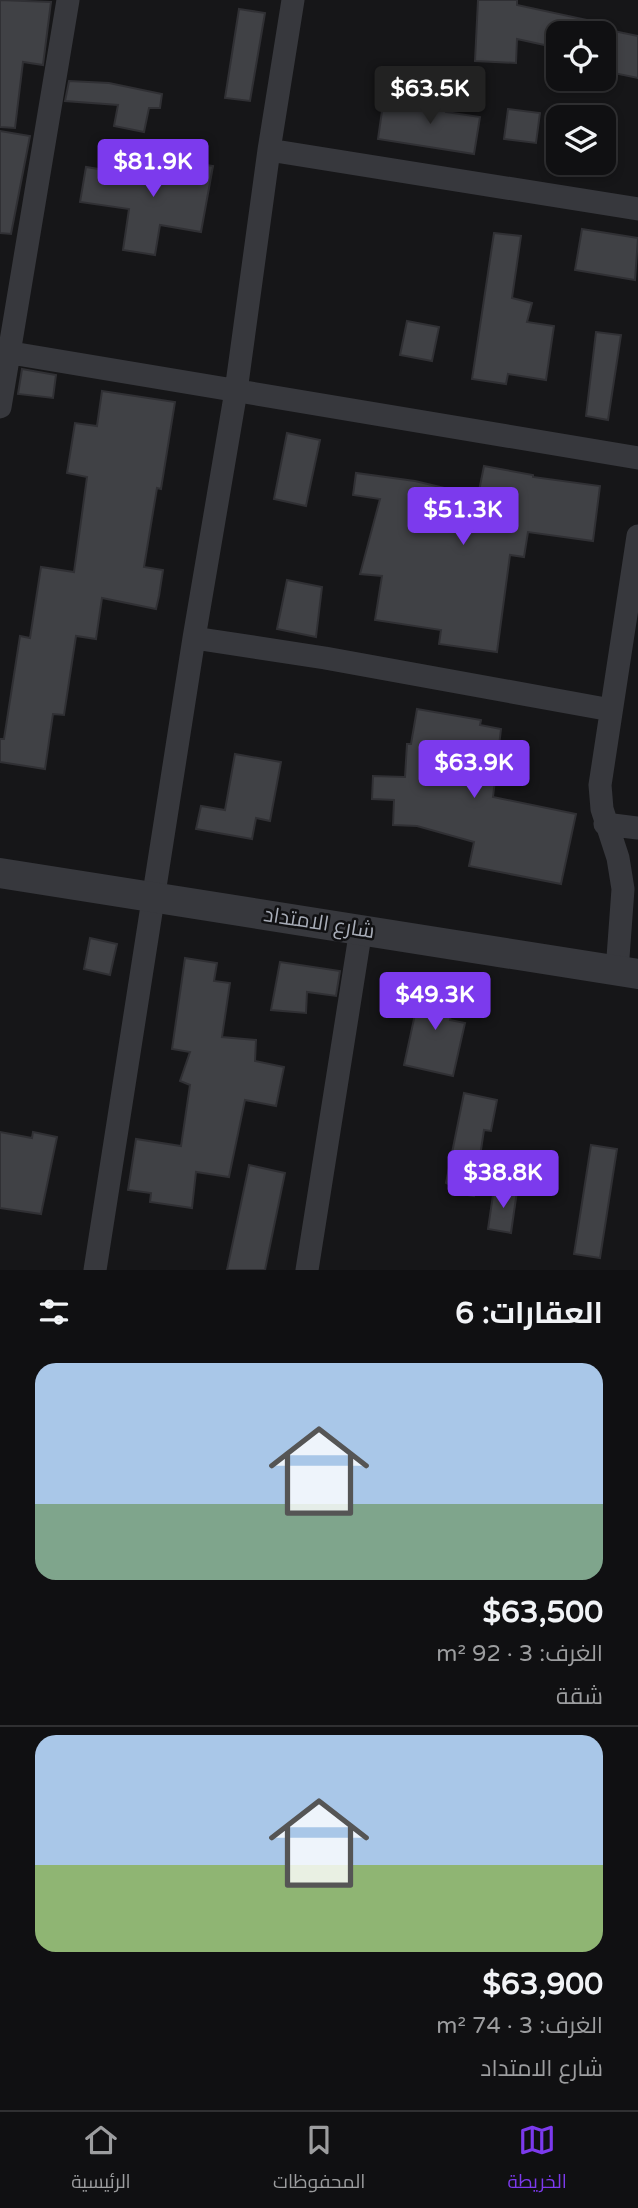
<!DOCTYPE html>
<html lang="ar">
<meta charset="utf-8">
<style>
body{margin:0;font-family:"Varela Round",Cairo,sans-serif;background:#1e1e20;color:#f1f3f6;direction:rtl;height:100vh;display:flex;flex-direction:column;font-size:26px;white-space:nowrap}
*{box-sizing:border-box;margin:0}
p{font-size:23px;color:#9c9d9f}
.icon{flex:none;width:38px;height:38px;fill:none;stroke:currentColor;stroke-width:2;stroke-linecap:round;stroke-linejoin:round}
.map{position:relative;height:1270px;overflow:hidden;direction:ltr}
.sheet{display:flex;flex-direction:column;background:#101012;flex:1}
.sheet>*{flex:none}
.tools{position:absolute;left:546px;top:21px;display:grid;gap:14px}
.tools a{display:grid;place-items:center;width:70px;height:70px;border-radius:14px;background:#101012;box-shadow:0 4px 10px #0003,0 0 0 2px #303032;font-size:35px}
.price{position:absolute;translate:-50% -60px;padding:0 16px;border-radius:7px;background:#7c3aed;color:#fff;font-size:23px;line-height:46px;filter:drop-shadow(0 2px 4px #0008)}
.price::after{content:'';position:absolute;left:50%;top:42px;width:21px;height:16px;margin-left:-10px;background:inherit;clip-path:polygon(0 0,100% 0,50% 100%)}
.price.active{background:#222;color:#fff}
ul{padding:0;list-style:none}
li{display:grid;align-content:center;gap:14px;height:371px;padding:0 35px}
li+li{border-top:2px solid #303032}
li span{display:grid;place-items:center;height:217px;border-radius:21px;color:#555}
li>.icon{margin-inline-start:auto}
span .icon{width:126px;height:126px;fill:#fffc;stroke-width:1}
li b{font-size:30px}
h2{display:flex;justify-content:space-between;align-items:center;height:84px;padding:0 35px;font-size:30px}
.menu{display:flex;justify-content:space-around;align-items:center;height:98px;border-top:2px solid #303032;background:#101012;font-size:19px;color:#9c9d9f}
.menu a{display:grid;justify-items:center;gap:4px}
.menu .active{color:#7c3aed}
.map>svg:first-child{display:block}
.building{fill:#404145;stroke:#303034;stroke-width:2}
.lines{fill:none;stroke-linecap:round;stroke-linejoin:round}
.minor{stroke:#37383d;stroke-width:23}
.tertiary{stroke:#37383d;stroke-width:30}
.labels{text-anchor:middle;dominant-baseline:central;stroke-width:5;stroke-linejoin:round;paint-order:stroke}
.street-label{font-size:21px;fill:#a8adb8;stroke:#111113}
</style>
<div class="map">
<svg width="638" height="1270" viewBox="0 0 638 1270">
<rect width="100%" height="100%" fill="#161618"/>
<path class="building" d="M 0,0 L 51,2 L 43,65 L 23,62 L 15,128 L 0,127 Z
M 478,0 L 517,0 L 517,5 L 601,23 L 600,33 L 558,33 L 558,48 L 517,39 L 516,63 L 475,61 Z
M 239,9 L 265,13 L 250,101 L 225,98 Z
M 604,29 L 638,36 L 638,78 L 604,71 Z
M 69,81 L 109,83 L 162,94 L 160,108 L 149,108 L 144,132 L 114,126 L 118,105 L 65,101 Z
M 421,93 L 448,97 L 446,112 L 480,117 L 474,154 L 378,139 L 383,104 L 418,110 Z
M 508,109 L 540,113 L 536,143 L 504,139 Z
M 0,131 L 30,136 L 11,234 L 0,233 Z
M 153,156 L 213,166 L 201,232 L 160,225 L 155,255 L 123,250 L 129,209 L 80,202 L 86,167 L 149,177 Z
M 582,229 L 638,238 L 635,280 L 575,270 Z
M 494,233 L 521,236 L 512,298 L 532,303 L 527,322 L 554,326 L 546,380 L 508,374 L 506,384 L 472,379 Z
M 407,321 L 439,327 L 432,361 L 400,355 Z
M 596,332 L 621,335 L 608,420 L 586,416 Z
M 22,369 L 56,375 L 53,398 L 18,394 Z
M 102,391 L 175,402 L 161,489 L 157,488 L 144,567 L 163,570 L 159,596 L 156,609 L 102,598 L 96,639 L 76,636 L 64,715 L 53,714 L 45,769 L 0,762 L 0,739 L 4,739 L 20,636 L 30,638 L 41,567 L 74,572 L 87,477 L 67,473 L 75,423 L 97,426 Z
M 287,433 L 320,440 L 306,506 L 274,499 Z
M 484,466 L 533,475 L 533,477 L 600,486 L 593,541 L 528,532 L 524,557 L 510,555 L 497,652 L 439,644 L 441,630 L 375,620 L 382,576 L 360,574 L 380,499 L 353,495 L 356,473 L 415,481 L 478,496 Z
M 287,580 L 322,587 L 316,637 L 277,629 Z
M 417,709 L 481,720 L 480,725 L 501,729 L 493,797 L 576,814 L 561,884 L 469,866 L 474,842 L 417,826 L 393,825 L 394,800 L 372,799 L 373,776 L 405,777 L 407,744 L 411,744 Z
M 235,754 L 281,762 L 270,821 L 256,818 L 252,839 L 196,829 L 201,806 L 225,810 Z
M 90,938 L 117,944 L 110,975 L 84,969 Z
M 185,958 L 217,963 L 214,981 L 230,983 L 222,1037 L 256,1040 L 255,1061 L 284,1067 L 276,1106 L 245,1100 L 229,1177 L 196,1172 L 192,1208 L 150,1202 L 151,1193 L 128,1190 L 136,1139 L 181,1146 L 190,1085 L 180,1081 L 190,1052 L 172,1049 Z
M 280,962 L 340,971 L 336,996 L 307,992 L 306,1013 L 271,1010 Z
M 422,982 L 456,989 L 450,1020 L 465,1023 L 453,1076 L 404,1065 Z
M 464,1093 L 497,1100 L 491,1131 L 484,1130 L 474,1196 L 450,1192 L 451,1185 L 446,1183 Z
M 0,1132 L 32,1138 L 33,1132 L 57,1137 L 41,1214 L 0,1208 Z
M 591,1145 L 617,1149 L 600,1258 L 574,1254 Z
M 249,1165 L 285,1173 L 265,1270 L 227,1270 Z
M 494,1188 L 517,1191 L 511,1233 L 488,1229 Z"/>
<g class="lines">
<path class="minor" d="M 269,150 L 638,209
M 0,351 L 638,458
M 0,407 L 68,0
M 194,638 L 325,658 L 611,710
M 605,824 L 638,828
M 617,971 L 623,889 L 618,858 L 602,809 L 600,785 L 638,536
M 95,1270 L 194,638 L 236,391 L 269,150 L 293,0
M 307,1270 L 361,929"/>
<path class="tertiary" d="M 0,873 L 638,974"/>
</g>
<g class="labels">
<g class="street-label">
<text transform="translate(319 923) rotate(9)">شارع الامتداد</text>
</g>
</g>
</svg>
<div class="tools">
<a><svg class="icon" aria-label="locate" viewBox="0 0 24 24"><circle cx="12" cy="12" r="6"/><path d="M12 2v4M12 18v4M2 12h4M18 12h4"/></svg></a>
<a><svg class="icon" aria-label="layers" viewBox="0 0 24 24"><path d="M12 4l9 5-9 5-9-5zM3 14l9 5 9-5"/></svg></a>
</div>
<b class="price active" style="left:430px;top:126px">$63.5K</b>
<b class="price" style="left:153px;top:199px">$81.9K</b>
<b class="price" style="left:463px;top:547px">$51.3K</b>
<b class="price" style="left:474px;top:800px">$63.9K</b>
<b class="price" style="left:435px;top:1032px">$49.3K</b>
<b class="price" style="left:503px;top:1210px">$38.8K</b>
</div>
<section class="sheet">
<h2>العقارات: 6<svg class="icon" aria-label="filters" viewBox="0 0 24 24"><path d="M4 7h16M4 17h16"/><circle cx="9" cy="7" r="2"/><circle cx="15" cy="17" r="2"/></svg></h2>
<ul>
<li><span style="background:linear-gradient(#a9c7e8 65%,#7fa58c 0)"><svg class="icon" aria-label="home" viewBox="0 0 24 24"><path d="M3 11l9-7 9 7M6 9v11h12V9"/></svg></span><div><b>$63,500</b><p>الغرف: 3 · 92 m²</p><p>شقة</p></div></li>
<li><span style="background:linear-gradient(#a9c7e8 60%,#8fb573 0)"><svg class="icon" aria-label="home" viewBox="0 0 24 24"><path d="M3 11l9-7 9 7M6 9v11h12V9"/></svg></span><div><b>$63,900</b><p>الغرف: 3 · 74 m²</p><p>شارع الامتداد</p></div></li>
</ul>
</section>
<nav class="menu">
<a class="active"><svg class="icon" aria-label="map" viewBox="0 0 24 24"><path d="M3 6l6-2 6 2 6-2v14l-6 2-6-2-6 2zM9 4v14M15 6v14"/></svg>الخريطة</a>
<a><svg class="icon" aria-label="saved" viewBox="0 0 24 24"><path d="M7 4h10v16l-5-4-5 4z"/></svg>المحفوظات</a>
<a><svg class="icon" aria-label="home" viewBox="0 0 24 24"><path d="M3 11l9-7 9 7M6 9v11h12V9"/></svg>الرئيسية</a>
</nav>
